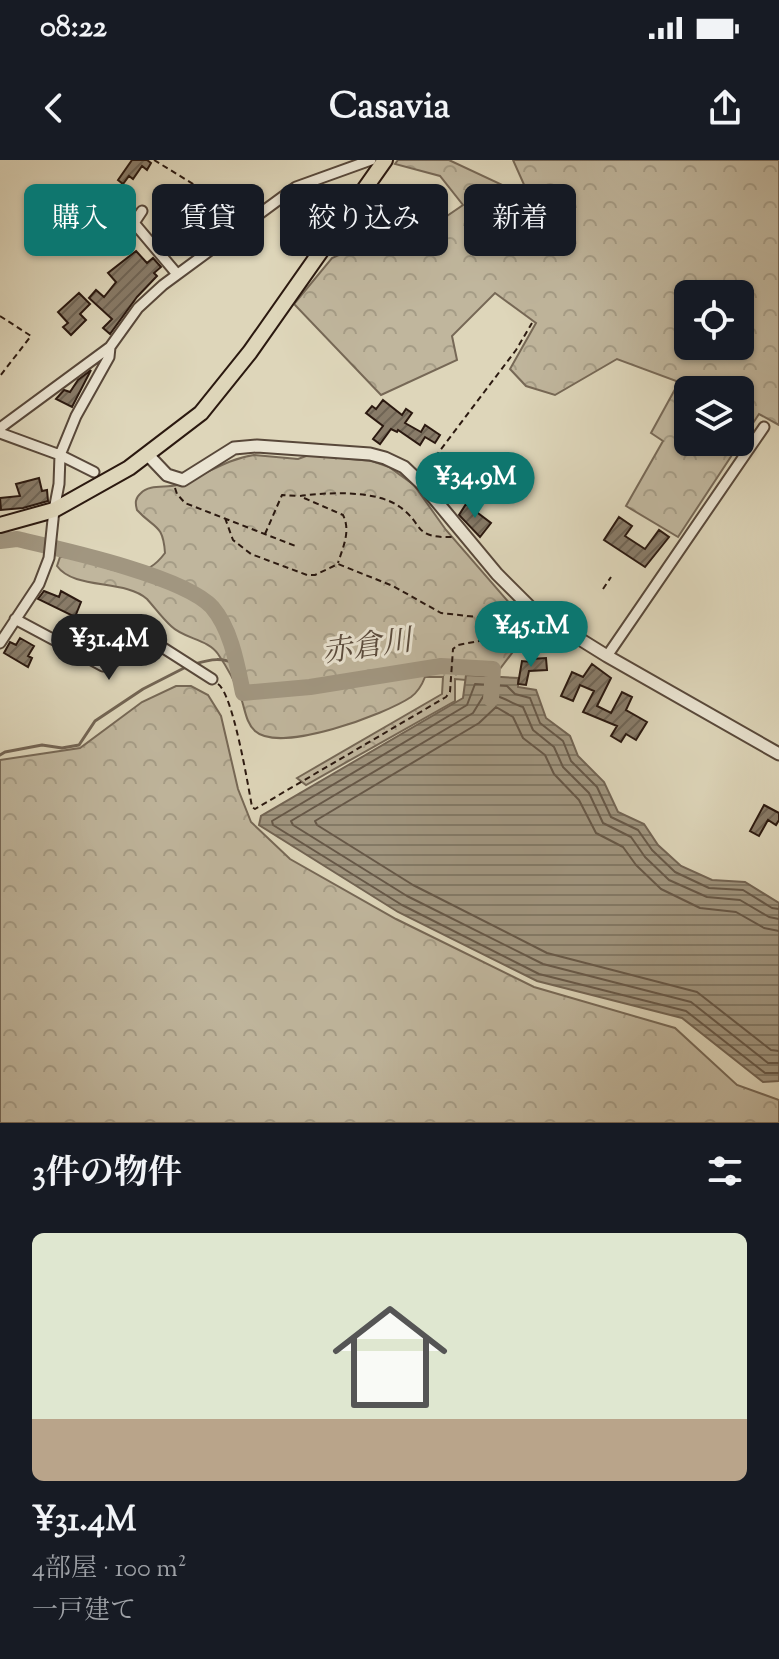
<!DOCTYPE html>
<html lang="ja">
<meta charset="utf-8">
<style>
body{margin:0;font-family:"Sorts Mill Goudy","Noto Serif JP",serif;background:#20242c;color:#f1f3f6;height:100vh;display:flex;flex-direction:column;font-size:30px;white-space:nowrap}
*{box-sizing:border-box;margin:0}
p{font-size:26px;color:#9ea1a6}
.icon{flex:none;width:44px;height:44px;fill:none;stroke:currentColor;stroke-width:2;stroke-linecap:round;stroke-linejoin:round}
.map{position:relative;height:963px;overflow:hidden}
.details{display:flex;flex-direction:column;background:#171b24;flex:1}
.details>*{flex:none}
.top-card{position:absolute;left:24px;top:24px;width:732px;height:72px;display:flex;gap:16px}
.buttons{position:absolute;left:674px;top:120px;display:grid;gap:16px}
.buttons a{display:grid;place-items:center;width:80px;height:80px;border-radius:12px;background:#171b24;box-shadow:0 2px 6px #0004;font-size:40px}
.price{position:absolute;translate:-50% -68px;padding:0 18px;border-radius:28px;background:#0f766e;color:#fff;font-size:26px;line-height:52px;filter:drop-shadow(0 2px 4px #0008)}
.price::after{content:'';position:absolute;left:50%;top:48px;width:24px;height:18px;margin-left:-12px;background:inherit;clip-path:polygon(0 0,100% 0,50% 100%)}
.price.on{background:#222;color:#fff}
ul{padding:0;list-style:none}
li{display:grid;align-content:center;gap:16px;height:424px;padding:0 32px}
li+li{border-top:2px solid #363941}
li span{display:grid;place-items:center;height:248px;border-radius:12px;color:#555}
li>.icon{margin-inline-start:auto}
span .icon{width:144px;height:144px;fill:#fffc;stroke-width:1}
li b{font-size:34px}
h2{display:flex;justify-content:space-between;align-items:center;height:96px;padding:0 32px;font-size:34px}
.pill{padding:0 28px;border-radius:12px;background:#171b24;box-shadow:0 2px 6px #0004;font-size:28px;line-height:72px}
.pill.on{background:#0f766e;color:#fff}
.status{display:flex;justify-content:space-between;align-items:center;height:56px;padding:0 40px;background:#171b24;direction:ltr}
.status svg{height:22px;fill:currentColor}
header{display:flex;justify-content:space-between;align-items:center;height:104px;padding:0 32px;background:#171b24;font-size:36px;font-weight:700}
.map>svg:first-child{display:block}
.forest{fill:url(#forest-crowns);stroke:#766856;stroke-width:2;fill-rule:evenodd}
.water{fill:url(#water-rules);stroke:#726453;stroke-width:2}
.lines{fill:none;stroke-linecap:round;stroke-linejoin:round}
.shore{stroke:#665848;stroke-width:2}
.stream{stroke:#726453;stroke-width:3}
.river{stroke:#a19680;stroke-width:16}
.building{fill:url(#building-hatch);stroke:#2b1910;stroke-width:2}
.minor-casing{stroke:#58483a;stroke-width:13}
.tertiary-casing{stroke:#58483a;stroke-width:15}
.primary-casing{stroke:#2b1910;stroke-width:18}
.path{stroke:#2b1910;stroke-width:2;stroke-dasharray:6 4;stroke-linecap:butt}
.minor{stroke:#eae4d2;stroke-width:9}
.tertiary{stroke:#eae4d2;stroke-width:11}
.primary{stroke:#ded6ba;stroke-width:14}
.labels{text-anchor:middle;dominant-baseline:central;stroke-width:6;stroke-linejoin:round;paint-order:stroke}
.water-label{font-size:30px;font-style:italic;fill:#5a4b3d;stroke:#eae4d2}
</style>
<div class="status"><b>08:22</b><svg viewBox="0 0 49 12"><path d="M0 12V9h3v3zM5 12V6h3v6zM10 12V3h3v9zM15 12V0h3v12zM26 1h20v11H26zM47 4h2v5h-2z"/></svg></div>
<header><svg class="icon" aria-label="back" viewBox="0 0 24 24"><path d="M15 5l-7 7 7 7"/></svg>Casavia<svg class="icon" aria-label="share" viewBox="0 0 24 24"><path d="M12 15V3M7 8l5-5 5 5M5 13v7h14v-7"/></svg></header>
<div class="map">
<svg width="779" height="963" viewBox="0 0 779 963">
<defs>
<pattern id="forest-crowns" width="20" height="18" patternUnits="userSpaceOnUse" patternTransform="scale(2)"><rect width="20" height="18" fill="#c0b69d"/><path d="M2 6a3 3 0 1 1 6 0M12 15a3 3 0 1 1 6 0" fill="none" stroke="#a59c86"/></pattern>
<pattern id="water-rules" width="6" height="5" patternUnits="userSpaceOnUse" patternTransform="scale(2)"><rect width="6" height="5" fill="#a19680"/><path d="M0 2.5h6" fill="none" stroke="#837a67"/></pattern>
<pattern id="building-hatch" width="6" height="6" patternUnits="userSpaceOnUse" patternTransform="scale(2)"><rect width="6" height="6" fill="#887b68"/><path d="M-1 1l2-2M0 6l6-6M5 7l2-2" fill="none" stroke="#6f6454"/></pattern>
</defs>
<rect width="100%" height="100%" fill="#ded6ba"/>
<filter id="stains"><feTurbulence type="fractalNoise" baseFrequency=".0025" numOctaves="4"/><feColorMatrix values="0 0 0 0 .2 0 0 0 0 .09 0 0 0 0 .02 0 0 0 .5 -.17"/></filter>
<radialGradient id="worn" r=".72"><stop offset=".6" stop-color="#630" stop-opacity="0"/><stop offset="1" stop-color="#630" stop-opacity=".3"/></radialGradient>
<path class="forest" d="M 398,0 L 449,0 L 530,38 L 513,0 L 779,0 L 779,265 L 759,254 L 678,377 L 626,346 L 663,281 L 651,273 L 679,222 L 617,199 L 555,235 L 526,226 L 510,209 L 536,163 L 495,133 L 452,176 L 457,200 L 381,235 L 294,144 L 332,98 L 391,72 L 408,60 L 441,60 L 463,45 L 440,16 L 395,4 ZM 740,134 L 740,186 L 688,186 L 688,134 ZM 740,230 L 740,282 L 688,282 L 688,230 Z
M 254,295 L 298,299 L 309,295 L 372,301 L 389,307 L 414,325 L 446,370 L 531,468 L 490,522 L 455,519 L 455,541 L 306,625 L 297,618 L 442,534 L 443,517 L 425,517 C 422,525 419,531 411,537 C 386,554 280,594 255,571 C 246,563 245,549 241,538 C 236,524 227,507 218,494 C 208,479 184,479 171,466 C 162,458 155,448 147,439 C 125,419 74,430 57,406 L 60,397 C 99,395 133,436 165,393 C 163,363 154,369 137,350 C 135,343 135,338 141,333 C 149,324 166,328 177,325 C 205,316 225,299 254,295 Z
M 176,526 L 191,526 L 208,535 L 221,556 L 238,629 L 251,662 L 290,699 L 396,759 L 534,827 L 675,868 L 737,925 L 779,940 L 779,963 L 0,963 L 0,600 L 80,588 L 142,542 Z"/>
<path class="water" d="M 466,515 L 518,518 L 518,527 L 536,530 L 546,558 L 570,576 L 578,596 L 604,622 L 618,652 L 644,664 L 658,685 L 681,706 L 712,720 L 745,722 L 779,743 L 779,921 L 763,922 L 682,858 L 537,821 L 398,752 L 259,665 L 261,656 L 463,538 Z"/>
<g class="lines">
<path class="shore" d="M 779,749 L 772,748 L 743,730 L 709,728 L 675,712 L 652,690 L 638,670 L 611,657 L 597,627 L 571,601 L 563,581 L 540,563 L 530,538 L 515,534 L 507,526 L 475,524 L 467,545 L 272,661 L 273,665 L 402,745 L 539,814 L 686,851 L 765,913 L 779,913
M 779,759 L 769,757 L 740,740 L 707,737 L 669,720 L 645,697 L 631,677 L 603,663 L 589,633 L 563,607 L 554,587 L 533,570 L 523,547 C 507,542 502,534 484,535 L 473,553 L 291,661 L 293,665 L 407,736 L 543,804 L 691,842 L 768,903 L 779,903
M 779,771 L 764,768 L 736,752 L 700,748 L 661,729 L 636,705 L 623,687 L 596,673 L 579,640 L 554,614 L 545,595 L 523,578 L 513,557 L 496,547 L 479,563 L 315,661 L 317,665 L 413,725 L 547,793 L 697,832 L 771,890 L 779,891"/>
<path class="stream" d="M 195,504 C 211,499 223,497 237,505
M 0,595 L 5,592 L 42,585 L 62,588 L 79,585 L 95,561 L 143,529 L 186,507"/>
<path class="river" d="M 0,381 L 17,379 C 60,389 184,416 212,447 C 231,469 237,504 243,533 L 310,527 L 441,506 L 493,509 L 491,539"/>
</g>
<path class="building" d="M 132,0 L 147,0 L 151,3 L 147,10 L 142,6 L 133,19 L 129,16 L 123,24 L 118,20 Z
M 136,91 L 147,103 L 153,98 L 161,107 L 154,113 L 157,116 L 137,137 L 110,174 L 103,168 L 112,159 L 89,138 L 96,130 L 104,137 L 116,122 L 108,113 Z
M 79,133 L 90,144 L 80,154 L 86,160 L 71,175 L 63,167 L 68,163 L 58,152 Z
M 91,210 L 72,247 L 56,239 L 64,230 L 70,232 L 78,220 Z
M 383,240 L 402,255 L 406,249 L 412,253 L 405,263 L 421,272 L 425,265 L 440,275 L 435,283 L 425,277 L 420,285 L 398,270 L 397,272 L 391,269 L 380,284 L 373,279 L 383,266 L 366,253 L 372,246 L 376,249 Z
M 39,318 L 42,331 L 47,330 L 48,341 L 23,348 L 1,350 L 0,338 L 20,336 L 16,324 Z
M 466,344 L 491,363 L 480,377 L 459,355 Z
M 619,357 L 632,366 L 625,376 L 645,389 L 659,370 L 669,377 L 645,407 L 604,380 Z
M 44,431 L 59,437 L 61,431 L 81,442 L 75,457 L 38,439 Z
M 20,478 L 34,486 L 28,496 L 32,498 L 28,507 L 4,493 L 10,482 L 16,485 Z
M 546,498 L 547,510 L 529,511 L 526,525 L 518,524 L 522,501 L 531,502 L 531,499 Z
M 592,504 L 611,518 L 597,546 L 611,553 L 622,532 L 632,537 L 626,550 L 647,562 L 636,580 L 626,574 L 621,582 L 611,576 L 617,566 L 583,552 L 594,531 L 580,525 L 573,541 L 561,536 L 572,512 L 583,517 Z
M 764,645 L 779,653 L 779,660 L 776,665 L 768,660 L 759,676 L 750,671 Z"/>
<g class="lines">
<g class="minor-casing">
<path id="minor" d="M 142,51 L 134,63 L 177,114
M 0,268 L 110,187 L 138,148 L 163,125 L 296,27 L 371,0
M 0,273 L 60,295 L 94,312
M 15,459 L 103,506 C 124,502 128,480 154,482 L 212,519
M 0,483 L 39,424 L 49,398 L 54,350 L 59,324 L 60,295 L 76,256 L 109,197 L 110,187
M 607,496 L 764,267"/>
</g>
<g class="tertiary-casing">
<path id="tertiary" d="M 148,295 L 167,315 L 183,320 L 234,288 L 257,286 L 370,294 L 385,298 L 404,307 L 423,325 L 497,414 L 533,450 L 607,496 L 779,594"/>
</g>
<g class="primary-casing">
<path id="primary" d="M 0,365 L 54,350 L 129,308 L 201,253 L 250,192 L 385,0"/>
</g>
<path class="path" d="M 154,0 L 198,27 L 235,62
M 0,156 L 31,176 L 0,216
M 423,313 L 516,190 L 532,163
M 175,328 L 177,334 L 185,343 L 298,387
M 300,336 C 328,332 377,330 400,347 C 425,365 412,378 452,377
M 304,338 L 343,355 C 351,371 343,387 338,403
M 225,358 L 233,380 L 251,394 L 307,415 L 315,415 L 338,404 L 393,426 L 441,453 L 477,457 L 522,456
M 265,374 L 282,335 L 298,336
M 603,429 L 611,417
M 218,524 C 233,534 248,625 252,647 L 255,649 L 446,537 L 450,532 L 453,489 L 458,485 L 479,481 L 523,456"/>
<use href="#minor" class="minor"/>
<use href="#tertiary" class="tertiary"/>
<use href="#primary" class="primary"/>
</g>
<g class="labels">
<g class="water-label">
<text transform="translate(367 488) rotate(-8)">赤倉川</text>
</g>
</g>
<rect width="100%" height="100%" filter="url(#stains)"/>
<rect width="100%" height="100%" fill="url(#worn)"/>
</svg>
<div class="buttons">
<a><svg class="icon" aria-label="locate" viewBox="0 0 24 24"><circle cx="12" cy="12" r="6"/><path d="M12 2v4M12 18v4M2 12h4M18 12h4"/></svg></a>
<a><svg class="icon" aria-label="layers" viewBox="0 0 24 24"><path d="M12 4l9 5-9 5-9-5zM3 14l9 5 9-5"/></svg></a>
</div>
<b class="price" style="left:475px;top:360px">¥34.9M</b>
<b class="price" style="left:531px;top:509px">¥45.1M</b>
<b class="price on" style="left:109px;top:522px">¥31.4M</b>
<div class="top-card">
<a class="pill on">購入</a>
<a class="pill">賃貸</a>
<a class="pill">絞り込み</a>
<a class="pill">新着</a>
</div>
</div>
<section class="details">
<h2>3件の物件<svg class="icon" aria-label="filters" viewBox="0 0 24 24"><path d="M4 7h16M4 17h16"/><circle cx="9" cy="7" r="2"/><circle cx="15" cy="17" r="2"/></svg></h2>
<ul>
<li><span style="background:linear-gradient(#dfe7d0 75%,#b9a48a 0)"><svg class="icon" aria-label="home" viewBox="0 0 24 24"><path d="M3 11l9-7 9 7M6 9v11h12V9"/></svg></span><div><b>¥31.4M</b><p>4部屋 · 100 m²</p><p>一戸建て</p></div></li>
</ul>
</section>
